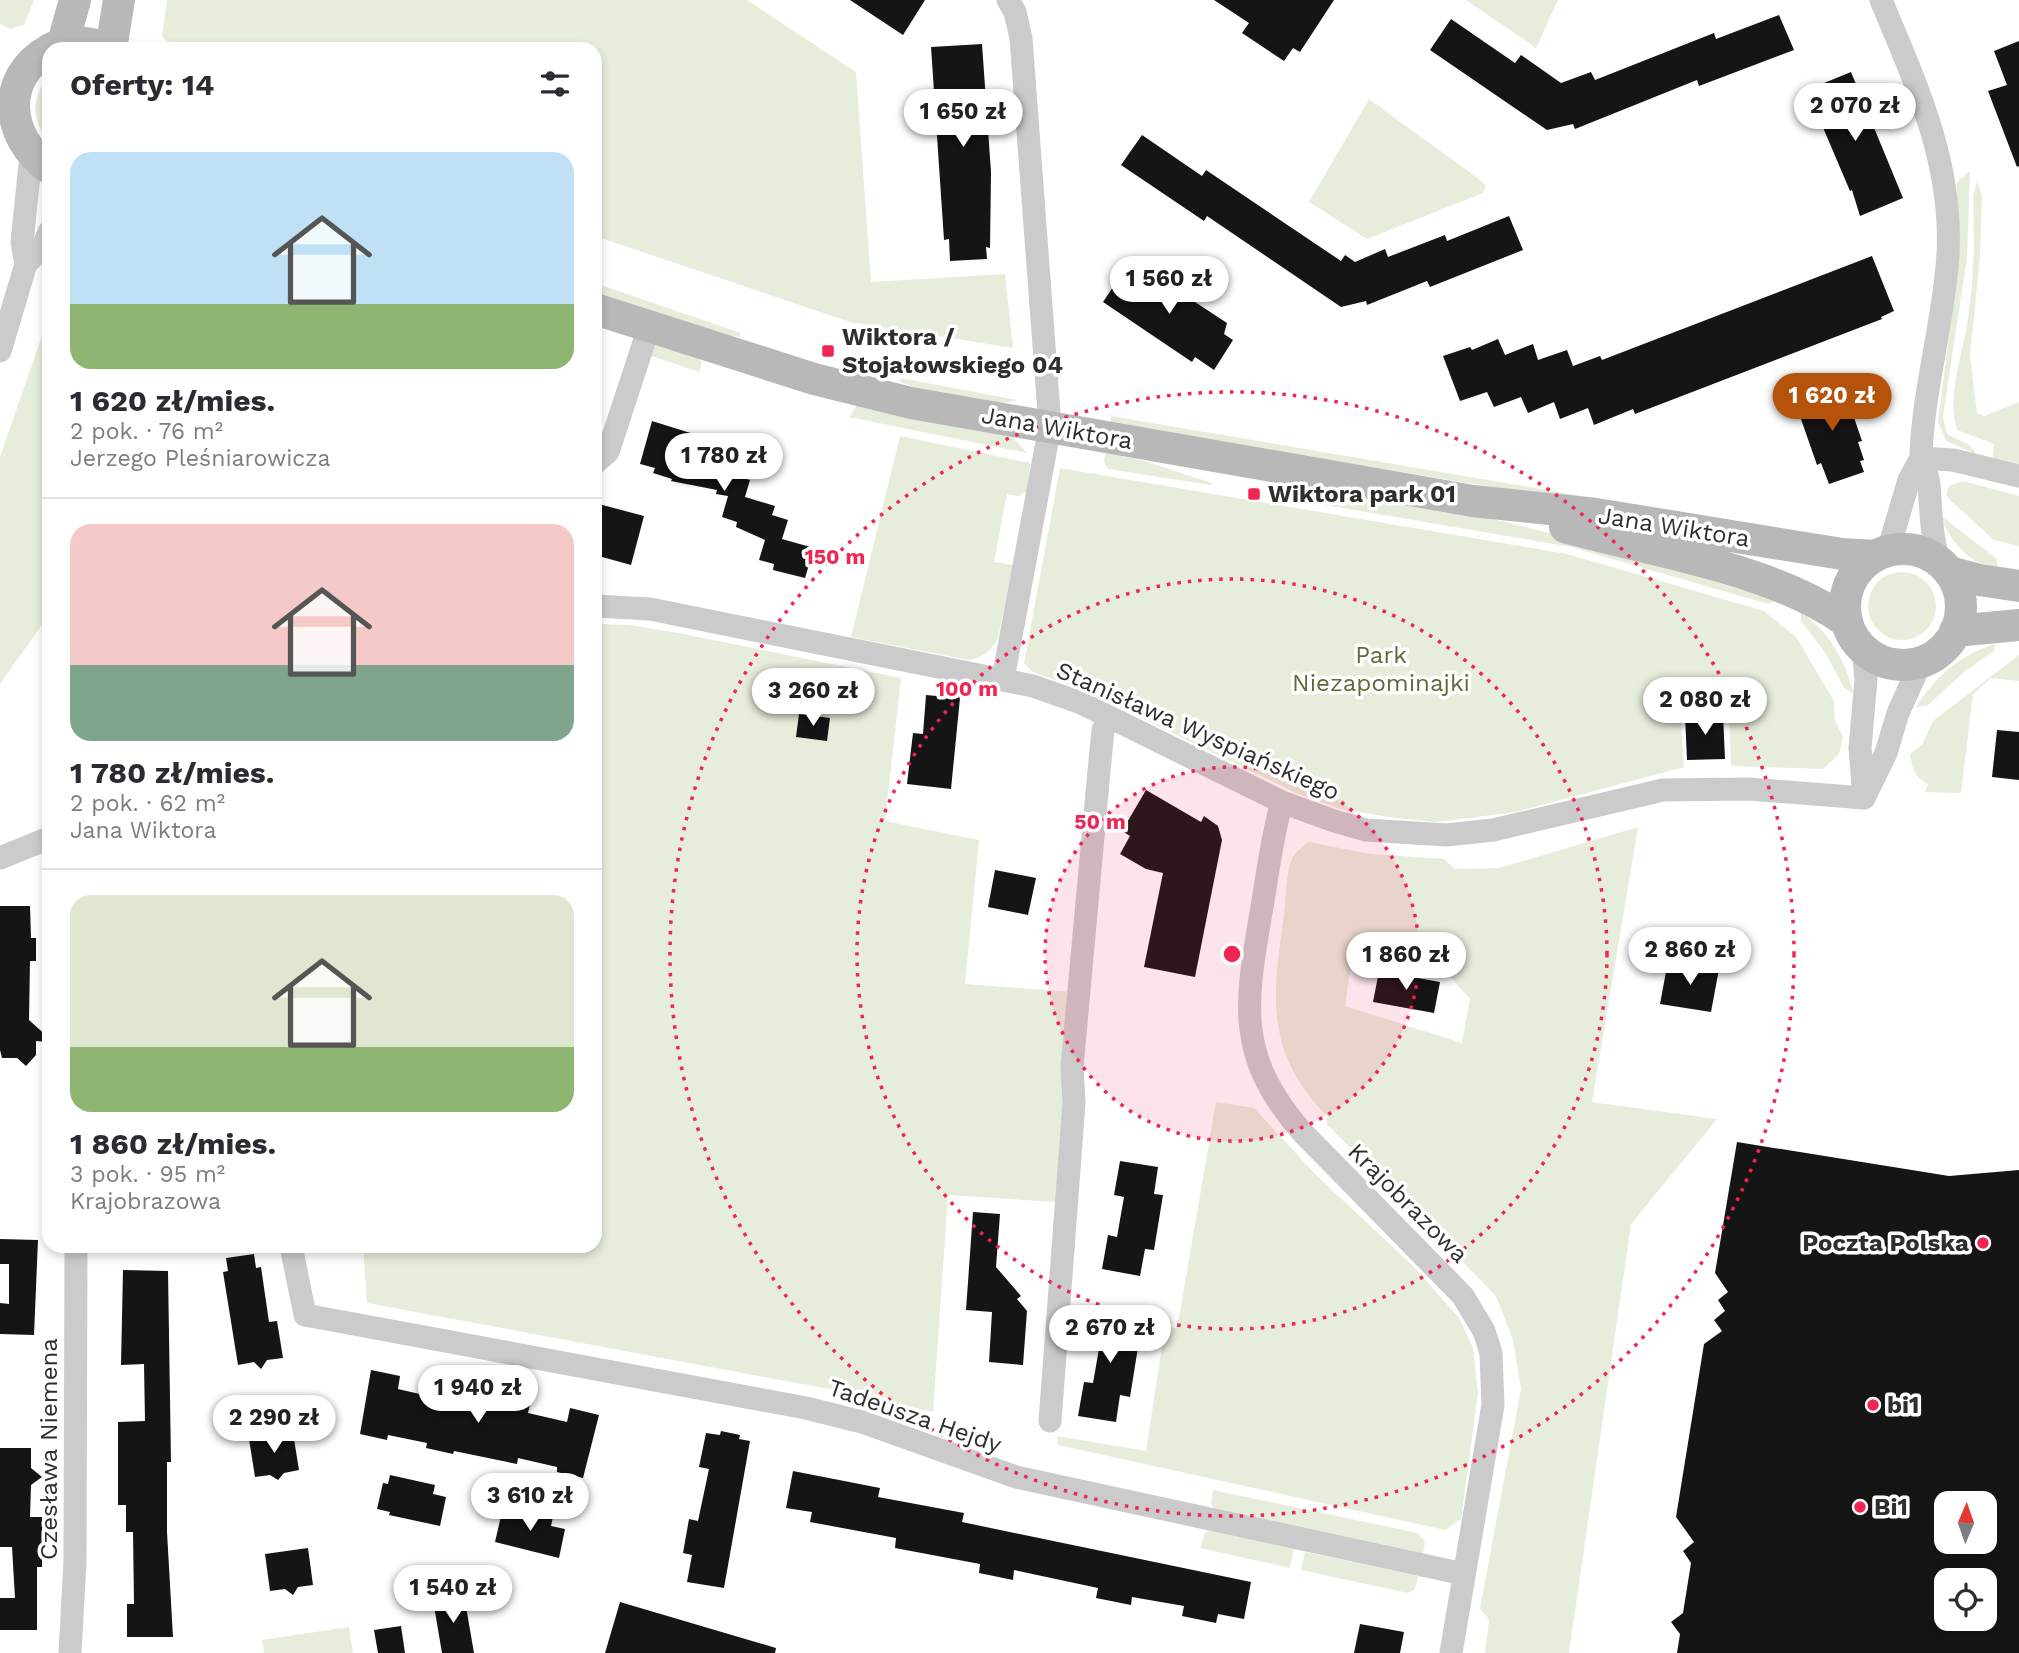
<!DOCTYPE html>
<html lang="pl">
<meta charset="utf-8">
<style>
body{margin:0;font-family:"Work Sans",sans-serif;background:#f7f7f7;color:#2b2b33;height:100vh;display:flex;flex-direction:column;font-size:26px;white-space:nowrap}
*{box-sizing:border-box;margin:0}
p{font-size:23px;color:#7c7c81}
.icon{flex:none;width:38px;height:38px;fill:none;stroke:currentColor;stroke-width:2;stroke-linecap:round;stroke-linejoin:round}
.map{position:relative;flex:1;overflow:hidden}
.sheet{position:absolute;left:42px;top:42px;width:560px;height:1211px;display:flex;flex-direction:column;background:#fff;border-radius:21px;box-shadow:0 4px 10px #0003}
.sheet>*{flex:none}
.needle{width:46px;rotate:2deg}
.fabs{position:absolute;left:1934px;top:1491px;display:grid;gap:14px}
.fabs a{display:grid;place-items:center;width:63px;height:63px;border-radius:14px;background:#fff;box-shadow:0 4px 10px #0003;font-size:35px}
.price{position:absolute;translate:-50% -60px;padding:0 16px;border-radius:24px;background:#fff;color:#222;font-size:23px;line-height:46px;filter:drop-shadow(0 2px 4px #0008)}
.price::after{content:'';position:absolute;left:50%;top:42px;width:21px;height:16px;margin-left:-10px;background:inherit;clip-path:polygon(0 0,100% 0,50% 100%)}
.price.active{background:#b45309;color:#fff}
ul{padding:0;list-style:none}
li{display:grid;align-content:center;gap:14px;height:371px;padding:0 28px}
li+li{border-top:2px solid #e1e1e2}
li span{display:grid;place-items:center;height:217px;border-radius:21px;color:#555}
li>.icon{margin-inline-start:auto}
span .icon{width:126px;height:126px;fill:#fffc;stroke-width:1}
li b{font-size:30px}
h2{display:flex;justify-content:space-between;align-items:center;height:84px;padding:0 28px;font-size:30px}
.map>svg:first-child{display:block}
.green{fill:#e7eddb;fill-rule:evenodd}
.building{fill:#151515;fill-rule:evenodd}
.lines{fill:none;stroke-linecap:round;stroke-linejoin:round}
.street{stroke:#cbcbcb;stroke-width:23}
.secondary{stroke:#b8b8b8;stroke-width:32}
.ring{fill:none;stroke:#f02551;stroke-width:3.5;stroke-dasharray:3.5 7}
.poi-dot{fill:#f02551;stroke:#fff;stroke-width:2.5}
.labels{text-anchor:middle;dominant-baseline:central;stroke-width:7;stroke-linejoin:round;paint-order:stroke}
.poi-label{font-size:24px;font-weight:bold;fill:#2e2e2e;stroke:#fff;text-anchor:start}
.street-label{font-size:24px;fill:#2e2e2e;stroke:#fff}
.park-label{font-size:24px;fill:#596d39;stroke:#fff}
.centre{fill:#f02551;stroke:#fff;stroke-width:3.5}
.ring-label{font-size:21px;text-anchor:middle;font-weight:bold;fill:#f02551;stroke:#fff;stroke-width:7;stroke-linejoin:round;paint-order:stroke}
</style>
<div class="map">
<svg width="2019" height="1653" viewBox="0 0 2019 1653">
<rect width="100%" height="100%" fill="#fff"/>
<path class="green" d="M 0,0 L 34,0 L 24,25 L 11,29 L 0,24 Z
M 167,0 L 747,0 L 856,72 L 871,282 L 1005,274 L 1013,348 L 850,322 L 595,236 L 595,49 L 172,49 L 162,36 Z
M 1466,0 L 1558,0 L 1536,48 Z
M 49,76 L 49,140 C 30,121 32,95 49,76 Z
M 1369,99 L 1483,182 L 1486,187 L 1483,193 L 1367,239 L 1309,202 Z
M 1970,171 L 1967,257 L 1943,417 L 1947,434 L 1971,446 L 1976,454 L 1946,441 L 1938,422 L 1956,283 L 1957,182 Z
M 1977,181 L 1982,195 L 1980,257 L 1970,356 L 1977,413 L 1984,416 L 2019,402 L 2019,464 L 1993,458 L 1994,444 L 1957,430 C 1946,396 1963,354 1968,319 C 1974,279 1975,237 1973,196 Z
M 595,283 L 741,333 L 740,337 L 710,332 L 595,295 Z
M 49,315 L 49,615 L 0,684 L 0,457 Z
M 657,343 L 698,357 L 702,363 L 699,372 L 649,355 Z
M 901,378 L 1017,400 C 981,410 934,394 900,382 Z
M 857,405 L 1011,435 L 1027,453 L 849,417 Z
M 1111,416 L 1617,502 L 1797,537 L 1110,424 Z
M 900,436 L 1030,463 L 1027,492 L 1018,496 L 1007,494 L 994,562 L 1013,565 L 998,638 C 991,652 983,657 969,660 L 851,637 Z
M 1105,453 L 1141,460 L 1212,483 L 1211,485 L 1108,469 L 1104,462 Z
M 1060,468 L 1567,554 L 1764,611 L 1796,637 L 1834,701 L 1835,720 L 1843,737 L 1839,754 L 1823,769 L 1731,766 L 1729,708 L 1680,708 L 1684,767 L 1516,812 L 1436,822 L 1395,818 L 1340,809 L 1296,793 L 1086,691 L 1033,672 L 1024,663 Z
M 1963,481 L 2019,496 L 2019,546 L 1994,540 L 1949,499 L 1946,495 L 1949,486 Z
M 1327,491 L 1461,511 L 1561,536 L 1778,600 L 1768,604 L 1571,547 L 1296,500 L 1297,494 Z
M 1940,515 L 1997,559 L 1998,569 C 1968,563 1951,543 1940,515 Z
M1868 606a34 34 0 1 1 68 0a34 34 0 1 1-68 0Z
M 1801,612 C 1830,633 1845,660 1854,694 L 1844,688 L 1826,654 L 1801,621 Z
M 595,624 L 629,625 L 673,632 L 901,678 L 885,821 L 979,840 L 965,984 L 1072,992 L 1056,1202 L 948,1195 L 933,1412 L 829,1389 L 367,1303 L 363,1246 L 595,1246 Z
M 1995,644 L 1994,651 L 1964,672 L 1927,706 L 1916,707 C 1936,676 1960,655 1995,644 Z
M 2019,655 L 2019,681 L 1991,678 L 1973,694 L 1961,793 L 1925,792 L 1928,784 C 1916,779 1911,767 1910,754 L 1922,745 L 1933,721 Z
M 1638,827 L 1592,1102 L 1717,1119 L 1631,1224 L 1569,1653 L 1485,1653 L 1489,1620 L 1480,1608 L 1521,1389 L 1513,1340 L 1496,1296 L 1327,1124 L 1327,1116 C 1265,1053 1272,997 1284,916 C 1286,902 1286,868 1293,857 C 1296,852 1303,846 1308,842 L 1371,854 L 1444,859 L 1455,869 L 1499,868 ZM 1354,942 L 1438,963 L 1470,999 L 1462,1043 L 1345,1006 Z
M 1216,1102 L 1254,1108 L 1317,1176 L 1413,1266 L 1459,1318 L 1473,1348 L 1478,1393 L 1461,1519 L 1445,1530 L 1058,1445 L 1057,1436 L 1146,1451 L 1165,1327 L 1176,1328 L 1180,1312 Z
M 1213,1490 L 1418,1533 L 1425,1542 L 1423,1554 L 1215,1510 L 1211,1504 Z
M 1210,1531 L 1294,1549 L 1290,1568 L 1200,1548 L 1205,1533 Z
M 1305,1552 L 1418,1576 L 1415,1589 L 1408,1593 L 1301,1570 Z
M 349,1627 L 353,1653 L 264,1653 L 262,1640 Z"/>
<path class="building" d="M 850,0 L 925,0 L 903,35 Z
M 1214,0 L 1334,0 L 1300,52 L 1293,48 L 1284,61 L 1242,33 L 1249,23 Z
M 1779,15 L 1794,50 L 1699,86 L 1697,80 L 1575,129 L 1573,124 L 1547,130 L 1430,50 L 1451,19 L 1515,63 L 1521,55 L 1561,83 L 1591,72 L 1595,80 L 1714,33 L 1716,39 Z
M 2019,41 L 2019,166 L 2017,167 L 1988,91 L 2007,85 L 1994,51 Z
M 982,44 L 991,172 L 990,248 L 986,247 L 987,259 L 950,261 L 949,239 L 944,240 L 931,47 Z
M 1851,72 L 1903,198 L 1860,216 L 1852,190 L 1850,191 L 1807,90 Z
M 1142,135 L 1202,176 L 1206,170 L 1341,261 L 1345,255 L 1355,262 L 1385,249 L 1388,257 L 1445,235 L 1447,241 L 1509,216 L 1523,250 L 1430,287 L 1427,281 L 1367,305 L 1366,301 L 1341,307 L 1207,216 L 1204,221 L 1121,165 Z
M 1872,256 L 1894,311 L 1881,317 L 1882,319 L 1635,414 L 1633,409 L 1594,425 L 1588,408 L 1560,419 L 1554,402 L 1528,413 L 1521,397 L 1494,407 L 1487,392 L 1460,401 L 1443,356 L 1470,347 L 1472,350 L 1498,339 L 1505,355 L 1533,344 L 1538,360 L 1567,350 L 1573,366 L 1600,356 L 1602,360 Z
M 1131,260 L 1227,323 L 1224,334 L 1233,340 L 1214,370 L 1195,357 L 1192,362 L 1103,302 Z
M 1843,385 L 1862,441 L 1858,442 L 1864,460 L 1860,461 L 1864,472 L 1829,484 L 1821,463 L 1817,465 L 1795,402 Z
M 652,421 L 713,440 L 709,456 L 738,464 L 734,475 L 750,480 L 745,497 L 775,506 L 772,515 L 788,520 L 782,539 L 814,548 L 805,578 L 773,570 L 774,564 L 759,560 L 765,540 L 736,527 L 737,522 L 722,517 L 728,496 L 716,494 L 717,490 L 671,481 L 672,479 L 653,473 L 655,468 L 640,464 Z
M 595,503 L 644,516 L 631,565 L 595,555 Z
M 926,695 L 960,698 L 951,789 L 907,784 L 913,733 L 923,734 Z
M 799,714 L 830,718 L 827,741 L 796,737 Z
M 1723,714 L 1725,759 L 1687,760 L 1685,716 Z
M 1997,730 L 2019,732 L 2019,780 L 1992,777 Z
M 1146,790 L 1201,822 L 1204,816 L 1218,826 L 1222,840 L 1195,977 L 1144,967 L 1163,873 L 1146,869 L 1120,854 L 1130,836 L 1122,831 Z
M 995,870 L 1036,878 L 1028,915 L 988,907 Z
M 0,906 L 30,906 L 31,938 L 36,938 L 36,961 L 30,961 L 29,1020 L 49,1038 L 49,1042 L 36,1041 L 36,1055 L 26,1066 L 17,1058 L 2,1058 L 0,1050 Z
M 1668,961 L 1719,969 L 1711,1012 L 1660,1004 Z
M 1379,971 L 1440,982 L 1434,1013 L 1373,1002 Z
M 1737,1142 L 1949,1176 L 2019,1170 L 2019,1653 L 1677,1653 L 1680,1634 L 1671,1622 L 1683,1613 L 1691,1563 L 1683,1551 L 1694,1542 L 1676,1517 L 1704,1344 L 1722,1331 L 1714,1320 L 1725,1311 L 1718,1300 L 1728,1292 L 1715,1273 ZM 1946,1503 L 1984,1503 L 1984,1542 L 1946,1542 ZM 1946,1580 L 1984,1580 L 1984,1619 L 1946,1619 Z
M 1120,1161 L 1158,1167 L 1154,1194 L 1163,1195 L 1154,1250 L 1145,1249 L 1140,1276 L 1102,1269 L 1108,1235 L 1117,1237 L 1124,1197 L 1114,1195 Z
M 973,1212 L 1000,1214 L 996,1267 L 1021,1296 L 1017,1299 L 1027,1311 L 1023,1365 L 989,1362 L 992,1312 L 966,1310 Z
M 0,1239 L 38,1240 L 34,1335 L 0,1334 L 0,1303 L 9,1304 L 9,1264 L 0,1264 Z
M 254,1254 L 256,1268 L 261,1267 L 269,1322 L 277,1321 L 283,1358 L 267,1360 L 261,1369 L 254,1362 L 238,1365 L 223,1272 L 228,1271 L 226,1258 Z
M 123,1270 L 168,1271 L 171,1462 L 167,1462 L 167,1532 L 173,1637 L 127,1637 L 127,1604 L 134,1604 L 133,1532 L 126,1532 L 126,1505 L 118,1505 L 118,1422 L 145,1421 L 144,1364 L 121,1365 Z
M 1096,1307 L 1134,1313 L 1130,1340 L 1139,1341 L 1130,1397 L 1120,1395 L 1116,1422 L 1078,1416 L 1084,1382 L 1093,1383 L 1100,1343 L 1091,1341 Z
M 371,1370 L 400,1376 L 398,1389 L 437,1398 L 440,1384 L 500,1397 L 501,1393 L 531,1400 L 528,1413 L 567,1422 L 570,1408 L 599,1415 L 583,1478 L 557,1472 L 557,1467 L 518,1458 L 517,1464 L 454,1451 L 453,1454 L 426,1448 L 427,1443 L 388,1435 L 387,1440 L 360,1434 Z
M 721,1431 L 740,1435 L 739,1439 L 750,1441 L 724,1588 L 687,1582 L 692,1555 L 683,1553 L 689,1519 L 698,1521 L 709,1469 L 699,1467 L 706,1433 L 720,1435 Z
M 293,1433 L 299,1470 L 284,1473 L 278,1480 L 270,1475 L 255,1477 L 249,1439 Z
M 0,1448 L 31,1448 L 31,1468 L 42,1477 L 31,1485 L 30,1517 L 42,1517 L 42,1567 L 37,1567 L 37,1630 L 0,1630 L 0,1598 L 15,1598 L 12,1547 L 0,1547 Z
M 793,1471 L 880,1488 L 878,1497 L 964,1513 L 962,1522 L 1251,1582 L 1244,1619 L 1218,1614 L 1216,1623 L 1182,1616 L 1184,1606 L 1132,1597 L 1131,1605 L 1096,1598 L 1098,1588 L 1014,1570 L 1013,1580 L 979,1573 L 980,1564 L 895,1548 L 896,1538 L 810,1522 L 812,1512 L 786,1508 Z
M 390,1475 L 435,1485 L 433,1494 L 446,1497 L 440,1526 L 389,1515 L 390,1512 L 377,1509 L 383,1483 L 388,1484 Z
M 509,1508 L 553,1517 L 551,1526 L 565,1529 L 559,1558 L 495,1542 L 501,1516 L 507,1517 Z
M 308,1548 L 313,1585 L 298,1587 L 293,1595 L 285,1589 L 270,1591 L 265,1554 Z
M 464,1595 L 474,1653 L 442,1653 L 433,1600 Z
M 620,1602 L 776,1648 L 775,1653 L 605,1653 Z
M 1360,1624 L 1404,1632 L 1400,1653 L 1354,1653 Z
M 401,1626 L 405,1653 L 378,1653 L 374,1630 Z"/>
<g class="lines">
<path class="street" d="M 1881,0 C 1915,82 1953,162 1948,254 C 1944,321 1924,386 1921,453 C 1921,464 1928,473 1929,484 C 1931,511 1931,535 1939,562
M 26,264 L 43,246 L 49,232
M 0,351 L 26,264 L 22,242 L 31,155
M 1921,458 L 1953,460 L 2019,476
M 595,463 L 608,452 L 649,327
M 1888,551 L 1909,480 L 1921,458
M 595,606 L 650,609 L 1033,686 L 1081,703 L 1282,802 L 1334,821 L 1366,830 L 1447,835 L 1493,830 L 1663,790 L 1748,789 L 1864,798
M 1863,649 L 1866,679 L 1860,748 L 1864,798
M 1003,679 L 1050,426 L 1021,38 L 1015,12 L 1008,0
M 1864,798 L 1886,753 L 1898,713 L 1921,662
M 1282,802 C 1272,836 1268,872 1262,907 C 1246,1001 1234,1054 1302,1132 L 1463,1296 L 1484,1331 L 1491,1353 L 1493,1405 L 1451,1653
M 0,858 L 49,838
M 291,1246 L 305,1315 L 806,1408 L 862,1422 L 1016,1477 L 1464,1574
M 1050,1421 L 1074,1103 L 1072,1067 L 1099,771 L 1103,730 L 1110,717
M 70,1653 L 75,1561 L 76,1246"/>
<path class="secondary" d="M 63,43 L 75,0
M 50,49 C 70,39 87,41 108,49
M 111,49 L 119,0
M 49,50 C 0,77 5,137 49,168
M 595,309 L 814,379 L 911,403 L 1473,501 L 1596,514 L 1842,554 L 1875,556
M 1565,527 C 1654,552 1772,568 1847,622
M1845 607a58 58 0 1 1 116 0a58 58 0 1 1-116 0Z
M 1949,572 L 1979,580 L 2019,586
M 1955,631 L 2019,625"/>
</g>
<circle cx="1232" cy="954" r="187" fill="#f02551" fill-opacity=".12"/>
<g class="ring">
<circle cx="1232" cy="954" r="187"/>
<circle cx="1232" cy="954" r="375"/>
<circle cx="1232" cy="954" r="562"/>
</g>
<g class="poi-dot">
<rect x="821" y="344" width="14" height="14" rx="3.5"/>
<rect x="1247" y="487" width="14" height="14" rx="3.5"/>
<circle cx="1983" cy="1243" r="7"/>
<circle cx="1873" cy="1405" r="7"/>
<circle cx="1860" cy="1507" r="7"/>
</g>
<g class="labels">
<g class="poi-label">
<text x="842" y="337">Wiktora /<tspan x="842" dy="28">Stojałowskiego 04</tspan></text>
<text x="1268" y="494">Wiktora park 01</text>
<text x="1969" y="1243" text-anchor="end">Poczta Polska</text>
<text x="1887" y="1405">bi1</text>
<text x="1874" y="1507">Bi1</text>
</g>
<g class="street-label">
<text transform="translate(1057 428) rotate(10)">Jana Wiktora</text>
<text transform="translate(1674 527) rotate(9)">Jana Wiktora</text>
<text transform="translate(1198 731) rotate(24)">Stanisława Wyspiańskiego</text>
<text transform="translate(1408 1203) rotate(45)">Krajobrazowa</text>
<text transform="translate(915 1416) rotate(19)">Tadeusza Hejdy</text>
<text transform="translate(49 1449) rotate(-90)">Czesława Niemena</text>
</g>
<g class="park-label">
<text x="1381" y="655">Park<tspan x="1381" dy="28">Niezapominajki</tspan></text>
</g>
</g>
<circle cx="1232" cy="954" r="10" class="centre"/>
<g class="ring-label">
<text x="835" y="564">150 m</text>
<text x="967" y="696">100 m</text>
<text x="1100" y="829">50 m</text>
</g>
</svg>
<div class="fabs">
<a><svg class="needle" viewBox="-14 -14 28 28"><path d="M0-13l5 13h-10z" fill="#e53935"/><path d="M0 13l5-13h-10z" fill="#7c7c81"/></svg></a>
<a><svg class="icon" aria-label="locate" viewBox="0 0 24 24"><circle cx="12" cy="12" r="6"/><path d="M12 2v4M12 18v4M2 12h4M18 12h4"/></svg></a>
</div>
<b class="price" style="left:1855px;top:143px">2 070 zł</b>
<b class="price" style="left:963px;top:149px">1 650 zł</b>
<b class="price" style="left:1169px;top:316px">1 560 zł</b>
<b class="price active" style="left:1832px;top:433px">1 620 zł</b>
<b class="price" style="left:724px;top:493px">1 780 zł</b>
<b class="price" style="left:813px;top:728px">3 260 zł</b>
<b class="price" style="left:1705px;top:737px">2 080 zł</b>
<b class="price" style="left:1690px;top:987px">2 860 zł</b>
<b class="price" style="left:1406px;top:992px">1 860 zł</b>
<b class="price" style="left:1110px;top:1365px">2 670 zł</b>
<b class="price" style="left:478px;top:1425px">1 940 zł</b>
<b class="price" style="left:274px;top:1455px">2 290 zł</b>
<b class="price" style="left:530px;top:1533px">3 610 zł</b>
<b class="price" style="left:453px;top:1625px">1 540 zł</b>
<section class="sheet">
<h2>Oferty: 14<svg class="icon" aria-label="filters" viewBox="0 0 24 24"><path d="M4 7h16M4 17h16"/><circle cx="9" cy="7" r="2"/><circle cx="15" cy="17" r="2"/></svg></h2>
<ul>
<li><span style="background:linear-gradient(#bfe0f5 70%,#8fb573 0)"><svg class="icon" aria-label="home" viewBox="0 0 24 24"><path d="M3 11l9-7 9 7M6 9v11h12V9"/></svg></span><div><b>1 620 zł/mies.</b><p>2 pok. · 76 m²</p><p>Jerzego Pleśniarowicza</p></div></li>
<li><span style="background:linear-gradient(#f6c9c9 65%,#7fa58c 0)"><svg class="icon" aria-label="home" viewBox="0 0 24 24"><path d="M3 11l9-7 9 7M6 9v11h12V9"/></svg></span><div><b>1 780 zł/mies.</b><p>2 pok. · 62 m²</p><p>Jana Wiktora</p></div></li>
<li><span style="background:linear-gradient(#dfe7d0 70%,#8fb573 0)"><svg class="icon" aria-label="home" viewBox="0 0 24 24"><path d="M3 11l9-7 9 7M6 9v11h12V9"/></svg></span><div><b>1 860 zł/mies.</b><p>3 pok. · 95 m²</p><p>Krajobrazowa</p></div></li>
</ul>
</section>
</div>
